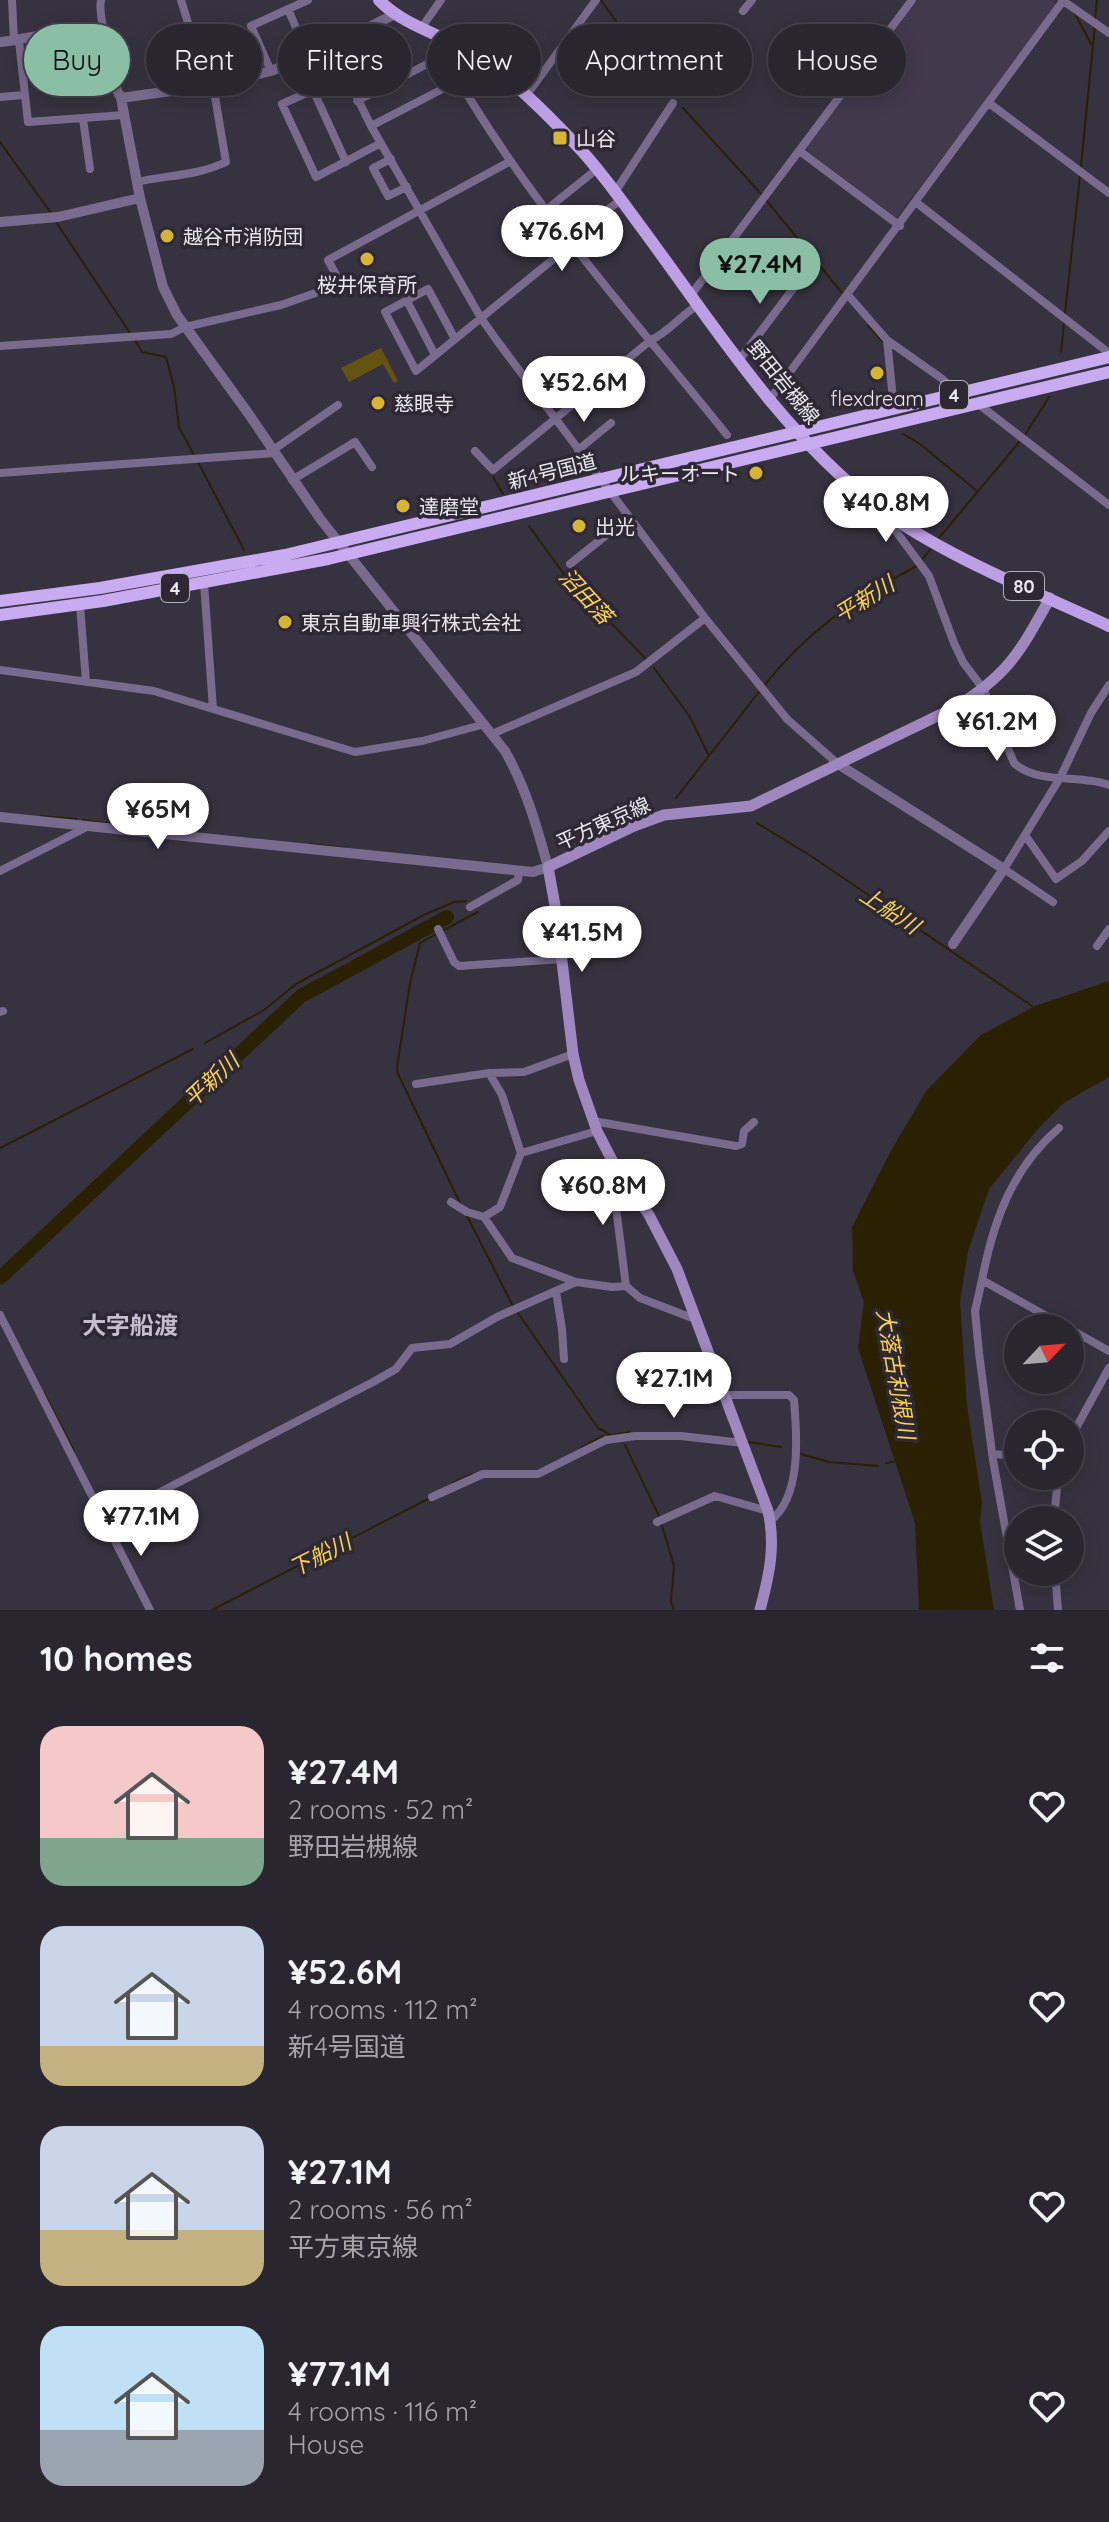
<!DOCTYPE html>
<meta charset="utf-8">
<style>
body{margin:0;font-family:Quicksand,"Noto Sans JP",sans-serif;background:#35323b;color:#f1f3f6;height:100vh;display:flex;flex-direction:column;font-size:30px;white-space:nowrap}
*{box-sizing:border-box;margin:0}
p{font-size:26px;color:#a5a5aa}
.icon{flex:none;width:44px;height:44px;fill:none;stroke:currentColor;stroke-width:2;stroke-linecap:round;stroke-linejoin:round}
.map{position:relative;height:1610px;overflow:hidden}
.panel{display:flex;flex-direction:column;background:#29262f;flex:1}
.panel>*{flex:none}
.banner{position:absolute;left:24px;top:24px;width:1062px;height:72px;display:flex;gap:16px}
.needle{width:52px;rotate:64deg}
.controls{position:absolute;left:1004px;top:1314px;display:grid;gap:16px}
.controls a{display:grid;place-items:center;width:80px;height:80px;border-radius:50%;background:#29262f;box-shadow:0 4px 20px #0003,0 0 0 2px #45434b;font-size:40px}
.price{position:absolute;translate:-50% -68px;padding:0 18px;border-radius:28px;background:#fff;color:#222;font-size:26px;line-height:52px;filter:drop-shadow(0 2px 4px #0008)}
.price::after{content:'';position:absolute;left:50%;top:48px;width:24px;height:18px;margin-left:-12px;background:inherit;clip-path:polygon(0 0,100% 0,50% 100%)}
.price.selected{background:#8abfa5;color:#111}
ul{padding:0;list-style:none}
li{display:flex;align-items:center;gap:24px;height:200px;padding:0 40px}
li span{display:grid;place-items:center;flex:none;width:224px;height:160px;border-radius:24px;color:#555}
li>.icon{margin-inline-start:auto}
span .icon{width:96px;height:96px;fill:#fffc;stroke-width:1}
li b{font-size:34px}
h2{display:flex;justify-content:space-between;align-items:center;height:96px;padding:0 40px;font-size:34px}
.chip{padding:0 28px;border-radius:36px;background:#29262f;box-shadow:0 4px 20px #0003,0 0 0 2px #45434b;font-size:28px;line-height:72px}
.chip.selected{background:#8abfa5;color:#111}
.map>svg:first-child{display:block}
.built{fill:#423a4c}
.green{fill:#655311}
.water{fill:#2a2002}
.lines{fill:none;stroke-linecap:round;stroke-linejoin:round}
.stream{stroke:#2a2002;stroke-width:2}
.river{stroke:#2a2002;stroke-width:14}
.minor{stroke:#796b8d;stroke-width:8}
.tertiary{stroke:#796b8d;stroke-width:10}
.secondary{stroke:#9f88bf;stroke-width:11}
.primary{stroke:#bd9fe5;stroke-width:12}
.trunk{stroke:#c8abf0;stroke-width:12}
.poi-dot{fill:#d8b434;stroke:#2d2834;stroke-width:3}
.labels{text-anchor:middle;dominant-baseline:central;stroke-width:7;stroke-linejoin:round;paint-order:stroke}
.shield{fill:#2d2834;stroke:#b1aeb7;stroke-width:2}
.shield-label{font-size:18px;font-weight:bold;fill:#eae7ef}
.poi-label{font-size:20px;fill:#eae7ef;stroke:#2d2834;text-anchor:start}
.street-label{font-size:20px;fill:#eae7ef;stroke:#2d2834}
.water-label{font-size:22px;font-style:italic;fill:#f9d24e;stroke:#2d2834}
.quarter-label{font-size:24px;font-weight:bold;fill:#c4bece;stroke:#2d2834}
</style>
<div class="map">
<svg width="1109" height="1610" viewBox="0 0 1109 1610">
<rect width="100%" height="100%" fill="#37323f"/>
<path class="built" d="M 918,0 L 1050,0 L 1058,6 L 896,218 L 808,151 L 807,147 Z"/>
<path class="green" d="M 381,348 L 398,381 L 394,383 L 383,364 L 349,382 L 341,368 Z"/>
<path class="water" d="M 1109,981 L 1109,1077 L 1065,1102 L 1038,1129 L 989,1189 L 968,1251 L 960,1301 L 967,1406 L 982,1503 L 980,1522 L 994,1610 L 919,1610 L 915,1523 L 858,1348 L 864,1302 L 853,1271 L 852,1227 L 892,1149 L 927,1090 L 981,1035 L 1035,1006 Z"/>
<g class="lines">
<path class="stream" d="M 601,0 L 645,63 L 673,95
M 1075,14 L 1091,44
M 1095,19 L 1097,0
M 683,108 L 763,196
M 0,142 L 51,213
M 1081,166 L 1095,25
M 767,201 L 842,293
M 56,222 L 130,333
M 1065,313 L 1080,176
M 868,325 L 882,341
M 134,338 L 142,352 L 166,357 L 174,387 L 179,427 L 195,457
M 1061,352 L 1064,323
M 903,434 L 920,444 L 977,491
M 1025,435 L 1049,397
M 198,462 L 244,550
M 493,477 L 503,494
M 529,526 L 566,577 L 647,660
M 938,539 L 1021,440
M 921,561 L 932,547
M 654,668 L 690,717 L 708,754
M 763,687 C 807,631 854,599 917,566
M 676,798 L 759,692
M 41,816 L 76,819
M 83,820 L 111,824
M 757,823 L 811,856 L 1032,1006
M 310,844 L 347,848
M 442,931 L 478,912
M 436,934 L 420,943 L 410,983 L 397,1067 L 398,1074 L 461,1205
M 205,1043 L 264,1010 L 296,984 L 424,915 L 454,902 L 466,901
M 0,1148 L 193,1049
M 466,1214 L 514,1308
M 518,1313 L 598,1428 L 611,1435
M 44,1393 L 74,1451
M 607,1436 L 630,1432
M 749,1442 L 781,1447
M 625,1445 L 659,1516
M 581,1448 L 603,1436
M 801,1454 L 829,1462 L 878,1466
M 886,1463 L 897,1461
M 453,1483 L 472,1474
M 661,1522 L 674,1566 L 671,1602 L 674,1610
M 212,1610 L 428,1499"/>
<path class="river" d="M 0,1278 L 301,996 L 447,917"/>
<path class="minor" d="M 12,0 L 14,41
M 181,0 L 192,36 L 203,87
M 1062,0 L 1109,33
M 288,9 L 308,56
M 743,11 L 752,0
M 422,27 L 441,0
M 436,34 L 436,40 C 513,185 625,308 727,435
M 19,41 L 28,122 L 124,115
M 332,46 L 371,126 L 481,318 L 498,342 L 705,618 L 787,719 L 838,764
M 99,59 C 112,36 97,21 101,0
M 271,71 L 251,26 L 308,0
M 345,76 L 282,104 L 316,177 L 381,143
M 313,90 L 346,162
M 526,96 L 596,0
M 0,97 L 24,95
M 357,101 L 444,55
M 989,103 L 1109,193
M 83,119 L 90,169
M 371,126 L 458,81
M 801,152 L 900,226
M 391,159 L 373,168 L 388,196 L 407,187
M 137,182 C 167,175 197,176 226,162 L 213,85
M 615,192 L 673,103
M 917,203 L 1109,353
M 546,210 L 597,169
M 691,295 L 912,0
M 848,295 L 887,340 L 941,378 L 958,393
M 407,301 L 435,355
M 455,339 L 428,289 L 385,312 L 416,371 L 573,243 L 592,221 L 621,200
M 887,340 L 894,409
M 0,346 L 171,334 L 185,327 L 281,305 L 341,284 L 328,260 L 509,162
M 740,359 L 805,273
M 770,399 L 1063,1
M 977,403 L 1109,505
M 273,450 L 338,405
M 578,450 L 611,423
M 475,451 L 493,470 L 651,340 C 669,332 681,315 698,305
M 0,473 L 275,453
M 292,480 L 355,442 L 372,467
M 895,519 L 895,530 L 929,576 L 954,643 L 963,662 L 984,690 L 1014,763 C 1038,785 1080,774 1109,785
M 570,564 L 629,517
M 204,583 L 213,709
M 80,605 L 86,682
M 0,670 L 154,691 L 355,752 L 422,741 L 485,724
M 492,734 L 636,672 L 705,618
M 1025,835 L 1056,879 L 1082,861 L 1109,831
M 0,871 L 89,826
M 1053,902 L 1004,869 L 1060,778 L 1091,713 L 1109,685
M 470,907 L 518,880 L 519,870
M 438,929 L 454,962 L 459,966 L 562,959
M 1097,946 L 1109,929
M 0,1012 L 3,1011
M 416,1084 L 489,1073 L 524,1072 L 573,1054
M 593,1121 L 736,1146 L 742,1144 L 744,1131 L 754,1122
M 1059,1128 C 1012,1168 993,1222 982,1280 L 1068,1328
M 521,1153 L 597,1131
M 614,1166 L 615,1200 L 626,1286 L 640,1298 L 695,1319
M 451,1202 L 467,1212 L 484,1217 L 500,1207 L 521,1153 L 502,1095 L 489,1073
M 484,1217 L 512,1258 L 576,1282
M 982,1280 L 975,1311 L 979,1353 L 993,1460 L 1020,1610
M 556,1292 L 562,1329 L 564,1359
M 0,1315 L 150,1610
M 1070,1329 L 1109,1351
M 724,1395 L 789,1395 L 794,1400 C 797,1435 802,1497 770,1521
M 1070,1439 L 1109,1368
M 992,1454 L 1018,1456
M 432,1497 L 483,1474 L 538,1474 L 606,1440 L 635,1436 L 681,1436 L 743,1443
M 1054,1520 L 1058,1476
M 104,1521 L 373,1382 L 396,1369 L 412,1348 L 450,1344 L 497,1317 L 576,1282 L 612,1287 L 626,1286
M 657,1522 L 715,1496 L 768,1511
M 1055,1572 L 1058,1610"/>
<path class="tertiary" d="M 0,42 C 20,41 43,32 63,34 C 90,38 110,77 121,98 L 213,85 L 271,71 L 332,46 L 395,14
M 0,222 L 58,217 L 140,198
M 838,764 L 1004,869 L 953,944
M 0,817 L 533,872 L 548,867 C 537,827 526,788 505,751 L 321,520 L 248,413 L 177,315 L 163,287 L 140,198 L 121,98"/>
<path class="secondary" d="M 760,1610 C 769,1576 776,1546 768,1511 L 677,1269 L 649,1215 L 614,1164 L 597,1131 L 579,1080 L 573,1054 L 556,911 L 548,867 L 634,826 L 664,815 L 751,806 L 954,708 C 1008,675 1020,652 1050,598"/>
<path class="primary" d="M 379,0 C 404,26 443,35 473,53 C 509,75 552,119 581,150 C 604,175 624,204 644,231 C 715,327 782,434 878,507 C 941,555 1036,592 1109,626"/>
<path class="trunk" d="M 0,601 L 100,588 L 285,555 L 1109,357
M 0,615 L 103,601 L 328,559 L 1109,372"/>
</g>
<g class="poi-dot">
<rect x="552" y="130" width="16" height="16" rx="4"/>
<circle cx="167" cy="236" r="8"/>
<circle cx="367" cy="259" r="8"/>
<circle cx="877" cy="373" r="8"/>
<circle cx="378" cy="403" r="8"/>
<circle cx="756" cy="473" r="8"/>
<circle cx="403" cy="506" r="8"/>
<circle cx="579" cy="526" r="8"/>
<circle cx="285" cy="622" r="8"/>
</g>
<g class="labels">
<g class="shield">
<rect x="940" y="381" width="28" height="28" rx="6"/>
<rect x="1004" y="572" width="40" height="28" rx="6"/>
<rect x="161" y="574" width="28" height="28" rx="6"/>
</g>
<g class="shield-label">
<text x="954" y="395">4</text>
<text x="1024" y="586">80</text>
<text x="175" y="588">4</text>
</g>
<g class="poi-label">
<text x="576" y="138">山谷</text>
<text x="183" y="236">越谷市消防団</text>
<text x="367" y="284" text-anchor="middle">桜井保育所</text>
<text x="877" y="398" text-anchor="middle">flexdream</text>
<text x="394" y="403">慈眼寺</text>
<text x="740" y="473" text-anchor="end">ルキーオート</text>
<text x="419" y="506">達磨堂</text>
<text x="595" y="526">出光</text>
<text x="301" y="622">東京自動車興行株式会社</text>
</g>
<g class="street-label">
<text transform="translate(784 382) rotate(51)">野田岩槻線</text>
<text transform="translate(552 471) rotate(-14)">新4号国道</text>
<text transform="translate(603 823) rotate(-24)">平方東京線</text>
</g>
<g class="water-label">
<text transform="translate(586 596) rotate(47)">沼田落</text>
<text transform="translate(864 599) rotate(-32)">平新川</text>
<text transform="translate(890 910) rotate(33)">上船川</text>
<text transform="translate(211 1080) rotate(-43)">平新川</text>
<text transform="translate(896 1374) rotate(80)">大落古利根川</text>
<text transform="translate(320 1555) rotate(-27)">下船川</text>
</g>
<g class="quarter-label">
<text x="130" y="1325">大字船渡</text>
</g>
</g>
</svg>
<div class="controls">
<a><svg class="needle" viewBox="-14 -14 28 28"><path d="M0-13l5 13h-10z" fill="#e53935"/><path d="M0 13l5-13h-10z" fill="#a5a5aa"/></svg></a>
<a><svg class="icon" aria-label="locate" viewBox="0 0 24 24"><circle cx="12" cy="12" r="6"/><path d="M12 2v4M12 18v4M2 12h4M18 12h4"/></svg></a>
<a><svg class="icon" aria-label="layers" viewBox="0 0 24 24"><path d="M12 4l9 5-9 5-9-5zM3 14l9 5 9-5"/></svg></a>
</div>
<b class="price" style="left:562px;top:273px">¥76.6M</b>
<b class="price selected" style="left:760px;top:306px">¥27.4M</b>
<b class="price" style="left:584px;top:424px">¥52.6M</b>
<b class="price" style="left:886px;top:544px">¥40.8M</b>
<b class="price" style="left:997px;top:763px">¥61.2M</b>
<b class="price" style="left:158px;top:851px">¥65M</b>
<b class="price" style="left:582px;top:974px">¥41.5M</b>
<b class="price" style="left:603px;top:1227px">¥60.8M</b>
<b class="price" style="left:674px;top:1420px">¥27.1M</b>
<b class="price" style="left:141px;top:1558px">¥77.1M</b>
<div class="banner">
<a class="chip selected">Buy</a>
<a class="chip">Rent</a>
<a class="chip">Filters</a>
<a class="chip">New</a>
<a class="chip">Apartment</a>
<a class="chip">House</a>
</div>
</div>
<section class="panel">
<h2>10 homes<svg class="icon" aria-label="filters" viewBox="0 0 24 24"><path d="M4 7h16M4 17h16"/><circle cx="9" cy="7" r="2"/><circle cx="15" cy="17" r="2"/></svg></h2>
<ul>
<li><span style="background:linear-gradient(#f6c9c9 70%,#7fa58c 0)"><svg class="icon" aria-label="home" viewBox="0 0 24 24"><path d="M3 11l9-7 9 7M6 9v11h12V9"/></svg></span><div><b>¥27.4M</b><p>2 rooms · 52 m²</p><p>野田岩槻線</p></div><svg class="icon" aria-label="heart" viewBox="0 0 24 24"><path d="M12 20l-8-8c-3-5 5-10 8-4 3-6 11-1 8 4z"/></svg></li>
<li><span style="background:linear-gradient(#c9d6e8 75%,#c2b280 0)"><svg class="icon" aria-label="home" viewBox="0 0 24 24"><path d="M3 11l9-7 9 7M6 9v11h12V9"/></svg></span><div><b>¥52.6M</b><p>4 rooms · 112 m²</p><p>新4号国道</p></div><svg class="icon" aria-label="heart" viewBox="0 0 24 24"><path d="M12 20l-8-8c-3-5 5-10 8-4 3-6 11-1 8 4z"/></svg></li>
<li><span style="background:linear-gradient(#c9d6e8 65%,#c2b280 0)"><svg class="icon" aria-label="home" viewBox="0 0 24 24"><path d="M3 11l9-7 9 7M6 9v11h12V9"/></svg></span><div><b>¥27.1M</b><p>2 rooms · 56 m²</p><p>平方東京線</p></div><svg class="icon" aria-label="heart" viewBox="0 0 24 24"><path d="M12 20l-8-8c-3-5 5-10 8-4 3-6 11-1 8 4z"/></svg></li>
<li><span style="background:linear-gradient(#bfe0f5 65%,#9aa5b1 0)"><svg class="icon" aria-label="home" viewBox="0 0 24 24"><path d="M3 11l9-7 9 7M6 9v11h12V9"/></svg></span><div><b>¥77.1M</b><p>4 rooms · 116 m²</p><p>House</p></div><svg class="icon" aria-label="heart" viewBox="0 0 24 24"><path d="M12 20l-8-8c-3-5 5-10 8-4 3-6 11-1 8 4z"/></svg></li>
</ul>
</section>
